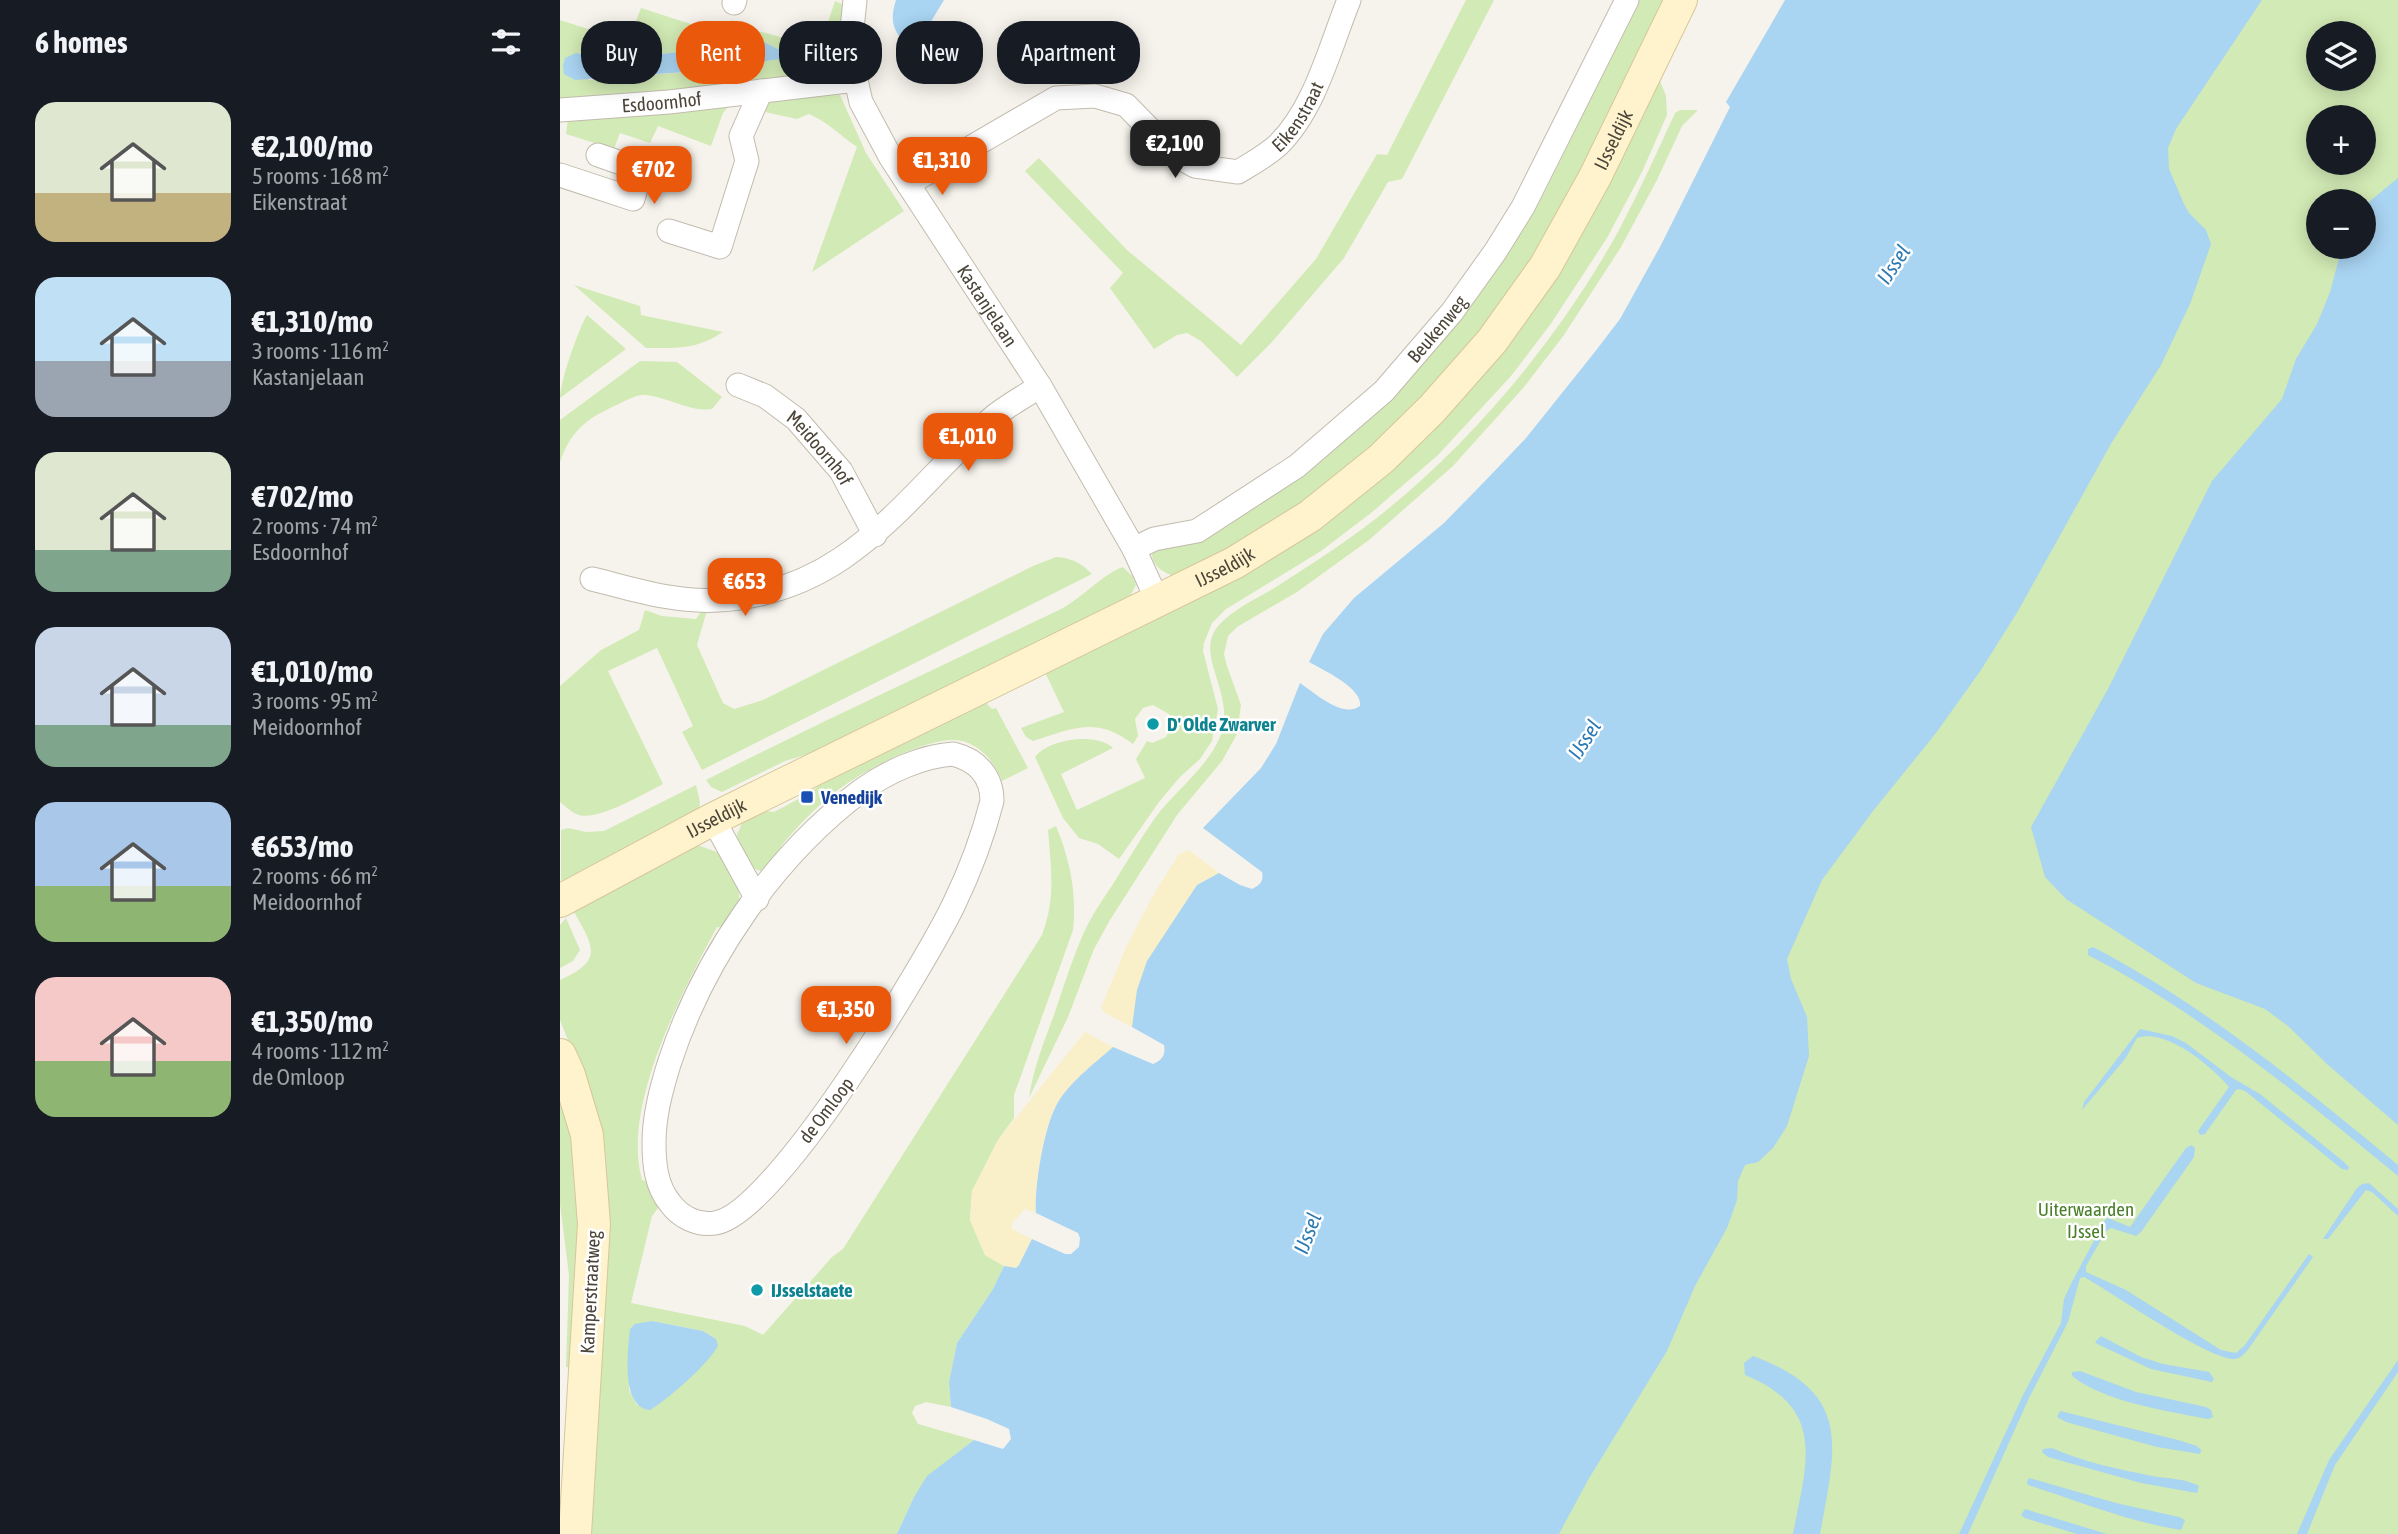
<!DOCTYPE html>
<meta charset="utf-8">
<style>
body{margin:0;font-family:"Asap Condensed",sans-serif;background:#242831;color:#f1f3f6;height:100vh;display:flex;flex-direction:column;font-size:26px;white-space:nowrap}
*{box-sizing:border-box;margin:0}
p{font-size:23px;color:#9ea1a6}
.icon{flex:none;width:38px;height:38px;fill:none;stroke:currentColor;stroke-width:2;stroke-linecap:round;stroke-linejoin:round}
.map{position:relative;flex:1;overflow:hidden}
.details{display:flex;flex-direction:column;background:#171b24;width:560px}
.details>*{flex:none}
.banner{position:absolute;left:21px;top:21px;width:665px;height:63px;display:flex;gap:14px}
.fabs{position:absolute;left:1746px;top:21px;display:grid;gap:14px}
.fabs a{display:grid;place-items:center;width:70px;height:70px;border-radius:50%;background:#171b24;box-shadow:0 4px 18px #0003;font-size:35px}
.price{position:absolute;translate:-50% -60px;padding:0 16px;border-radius:14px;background:#ea580c;color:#fff;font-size:23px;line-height:46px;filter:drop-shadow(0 2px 4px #0008)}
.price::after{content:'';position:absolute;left:50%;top:42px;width:21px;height:16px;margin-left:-10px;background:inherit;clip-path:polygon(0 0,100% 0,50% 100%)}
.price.selected{background:#222;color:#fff}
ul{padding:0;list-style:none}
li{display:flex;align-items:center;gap:21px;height:175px;padding:0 35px}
li span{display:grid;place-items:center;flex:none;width:196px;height:140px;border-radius:21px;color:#555}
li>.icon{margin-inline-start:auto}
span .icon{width:84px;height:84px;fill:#fffc;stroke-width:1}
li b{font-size:30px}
h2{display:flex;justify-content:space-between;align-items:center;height:84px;padding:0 35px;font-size:30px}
.pill{padding:0 24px;border-radius:28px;background:#171b24;box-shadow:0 4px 18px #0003;font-size:24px;line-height:63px}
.pill.selected{background:#ea580c;color:#fff}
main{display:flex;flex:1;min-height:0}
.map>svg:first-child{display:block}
.green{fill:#d2eab5;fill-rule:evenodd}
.sand{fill:#f9efc9}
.water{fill:#a9d4f2}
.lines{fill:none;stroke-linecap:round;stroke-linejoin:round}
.street-casing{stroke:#c2bbae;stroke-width:25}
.secondary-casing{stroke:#d6c79b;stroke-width:34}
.street{stroke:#fff;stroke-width:23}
.secondary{stroke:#fff3cd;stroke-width:32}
.culture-dot{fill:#0f9aa8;stroke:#fff;stroke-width:2.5}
.transit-dot{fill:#1a4fb4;stroke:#fff;stroke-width:2.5}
.labels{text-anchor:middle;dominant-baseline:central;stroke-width:5;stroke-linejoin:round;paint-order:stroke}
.street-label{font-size:19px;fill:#4b4439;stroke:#fff}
.culture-label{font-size:19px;font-weight:bold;fill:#0d838f;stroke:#fff;text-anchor:start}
.transit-label{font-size:19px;font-weight:bold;fill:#164399;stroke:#fff;text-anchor:start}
.park-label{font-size:19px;fill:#4a7f2a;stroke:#fff}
.water-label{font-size:21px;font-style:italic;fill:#2e7ab2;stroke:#fff}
</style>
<main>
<section class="details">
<h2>6 homes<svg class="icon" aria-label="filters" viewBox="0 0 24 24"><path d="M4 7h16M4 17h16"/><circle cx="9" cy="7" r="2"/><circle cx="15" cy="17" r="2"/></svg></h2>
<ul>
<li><span style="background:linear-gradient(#dfe7d0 65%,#c2b280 0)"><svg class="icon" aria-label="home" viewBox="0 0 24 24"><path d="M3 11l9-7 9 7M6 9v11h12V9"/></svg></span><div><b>€2,100/mo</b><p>5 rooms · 168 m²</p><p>Eikenstraat</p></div></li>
<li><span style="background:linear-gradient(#bfe0f5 60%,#9aa5b1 0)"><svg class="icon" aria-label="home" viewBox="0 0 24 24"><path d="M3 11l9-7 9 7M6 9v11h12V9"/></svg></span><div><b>€1,310/mo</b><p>3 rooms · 116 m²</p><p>Kastanjelaan</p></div></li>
<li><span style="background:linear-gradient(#dfe7d0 70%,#7fa58c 0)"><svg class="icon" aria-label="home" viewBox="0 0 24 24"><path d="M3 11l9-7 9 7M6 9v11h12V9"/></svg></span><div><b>€702/mo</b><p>2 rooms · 74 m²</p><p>Esdoornhof</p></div></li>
<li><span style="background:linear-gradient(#c9d6e8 70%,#7fa58c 0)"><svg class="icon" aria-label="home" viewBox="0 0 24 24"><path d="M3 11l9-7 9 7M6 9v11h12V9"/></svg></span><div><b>€1,010/mo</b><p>3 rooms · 95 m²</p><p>Meidoornhof</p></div></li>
<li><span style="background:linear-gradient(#a9c7e8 60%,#8fb573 0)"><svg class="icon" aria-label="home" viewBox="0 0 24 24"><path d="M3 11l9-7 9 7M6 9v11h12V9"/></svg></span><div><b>€653/mo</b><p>2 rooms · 66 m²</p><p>Meidoornhof</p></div></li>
<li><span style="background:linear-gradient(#f6c9c9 60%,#8fb573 0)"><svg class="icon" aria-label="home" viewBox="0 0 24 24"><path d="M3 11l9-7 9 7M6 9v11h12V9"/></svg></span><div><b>€1,350/mo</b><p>4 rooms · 112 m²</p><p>de Omloop</p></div></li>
</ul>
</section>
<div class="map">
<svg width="1838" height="1534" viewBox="0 0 1838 1534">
<rect width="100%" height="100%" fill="#f6f3ec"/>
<path class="green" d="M 906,0 L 934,0 L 842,179 L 828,182 L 784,258 L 712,342 L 677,377 L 641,341 L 627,333 L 617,335 L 594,349 L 550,288 L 563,273 L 465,171 L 479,158 L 567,250 L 681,345 L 756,259 L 817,154 L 827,155 Z
M 1079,0 L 1108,0 L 1002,219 L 939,316 L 835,432 L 713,526 L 617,577 C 605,574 592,566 592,554 L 599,550 L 625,545 L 661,526 L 857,370 L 890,332 L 964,228 L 985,191 Z
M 1688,0 L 1838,0 L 1838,1534 L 913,1534 L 1087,1063 ZM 1759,33 L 1804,33 L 1804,79 L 1759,79 ZM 1759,117 L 1804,117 L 1804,163 L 1759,163 ZM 1759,201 L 1804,201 L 1804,247 L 1759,247 Z
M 275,1 L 284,5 L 284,69 L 267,74 L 261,43 Z
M 81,8 L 165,35 L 171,20 L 198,31 L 243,43 L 251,39 L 262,76 L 0,103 L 0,20 L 68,42 ZM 206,43 L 222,51 L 221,59 L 125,72 L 29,80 L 16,53 L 52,59 Z
M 1098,76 L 1106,96 L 1107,115 L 1082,172 L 1047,238 L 990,325 L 951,376 L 878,455 L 811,513 L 761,551 L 666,609 L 652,623 L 644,643 L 643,651 L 658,709 L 652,741 L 640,759 L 620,777 L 599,802 L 559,859 L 538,844 L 519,838 L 503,818 L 475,757 C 488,739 537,732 553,748 L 501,774 L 517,810 L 585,778 L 576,759 L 587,741 L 592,743 L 606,737 L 612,725 L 609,714 L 593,705 L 583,708 L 575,719 L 578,736 L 573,744 C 536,716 514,728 473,741 L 466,737 L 461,728 L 504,712 L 483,668 L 872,428 Z
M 280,95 L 306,153 L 344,211 L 252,272 L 297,147 C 281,136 266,121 249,114 L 237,119 L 205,112 L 211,98 Z
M 149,107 L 168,107 L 163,113 L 151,146 L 98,126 L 90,143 L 60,133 L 54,149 L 6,134 L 8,118 Z
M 1120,110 L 1138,110 L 1122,126 L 1097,180 L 1061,247 L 1004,335 L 964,387 L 893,466 L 809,540 L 737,592 L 677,627 L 668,636 L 664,654 L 667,666 L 681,705 L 677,734 L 662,761 L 617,815 L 550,920 L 534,949 L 508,1017 L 469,1098 C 473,1069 484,1042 494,1015 C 504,986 513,956 526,928 C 534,912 545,896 555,881 C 568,860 581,838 595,818 C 615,791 647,768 660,737 C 678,695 632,655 659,625 C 673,609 698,598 716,587 C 750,565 785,543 818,517 C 913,442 1000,337 1059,230 C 1079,192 1097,152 1115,113 Z
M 14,285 L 80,306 L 81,315 L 163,332 C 135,350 118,348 86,348 Z
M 27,315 L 66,349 L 0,398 C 0,382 18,330 27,315 Z
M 80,361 L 117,362 L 162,397 L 152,409 C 129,412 110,398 87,395 C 79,394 69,399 61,403 C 30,417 12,427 0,462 L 0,420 Z
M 496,557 C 512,558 521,563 532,574 L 142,770 L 122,732 L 133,726 L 97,648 L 48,671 L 103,784 C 85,793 38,821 19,815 C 12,813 5,806 0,802 L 0,686 L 41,650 L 79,630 L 85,610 L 102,616 L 136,619 L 142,610 L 147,610 L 137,645 L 163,703 L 174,709 L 203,700 L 473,566 Z
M 563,567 L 573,577 L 576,585 L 567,602 L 278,745 L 225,761 L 162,792 L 151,787 L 146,780 C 262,721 380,667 497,611 C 518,602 545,572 563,567 Z
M 421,698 L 432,709 L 436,708 L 468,768 L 442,781 C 434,760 416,739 391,740 C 356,742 301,772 274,793 C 254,809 237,827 221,846 L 222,855 L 205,871 C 186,871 180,851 177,834 L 185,817 L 201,810 L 214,812 L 248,794 L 290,762 Z
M 136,785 L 140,802 L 139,809 L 1,885 L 1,830 L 8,828 L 26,832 L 44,831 Z
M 496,826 C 510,860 517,893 513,930 L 454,1095 L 454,1118 L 438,1140 L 412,1191 L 410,1220 L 425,1255 L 444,1266 L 433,1289 L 397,1343 L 389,1382 L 391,1407 L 366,1402 L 355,1406 L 352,1413 L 358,1424 L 414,1440 L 382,1465 L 354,1497 L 337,1534 L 24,1534 L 42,1316 L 47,1276 L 46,1238 L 20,1071 L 0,1020 L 0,980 C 45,960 33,946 13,910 L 137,845 L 157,852 L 163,858 L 178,884 L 180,904 L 167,928 L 157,927 C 123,990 61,1106 82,1180 L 90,1182 L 101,1204 L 92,1216 L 71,1303 L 185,1326 L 203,1335 L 272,1257 L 283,1249 L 482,935 C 496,898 491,868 488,830 ZM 92,1321 L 143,1331 L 156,1339 L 77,1405 L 69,1390 L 70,1333 Z
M 6,918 L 20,950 L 13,961 L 0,968 L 0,925 Z
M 0,1089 L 10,1126 L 21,1193 L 14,1368 L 6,1367 L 9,1275 L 0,1204 Z"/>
<path class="sand" d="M 629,850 L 659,873 L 637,885 L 575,1014 L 572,1027 L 546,1014 L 541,1008 L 567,945 L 593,896 L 619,854 Z
M 525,1032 L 553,1047 C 534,1064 508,1083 496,1106 C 484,1128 474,1187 476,1213 L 465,1209 L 452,1223 L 452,1229 L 472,1239 L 460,1265 L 456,1268 L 444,1266 L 425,1255 L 410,1220 L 412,1191 L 438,1140 Z"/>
<path class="water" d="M 336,0 L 384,0 L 361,38 L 341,39 C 331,25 331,16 336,0 Z
M 1225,0 L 1702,0 L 1616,129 L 1608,148 L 1609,169 L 1624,204 L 1629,213 L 1646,230 L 1651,244 L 1630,304 L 1601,365 L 1552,442 L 1458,611 L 1421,670 L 1376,733 L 1313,811 L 1262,880 L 1227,959 L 1231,979 L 1247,1017 L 1249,1056 L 1227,1126 L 1213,1148 L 1198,1162 L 1185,1165 L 1178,1181 L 1177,1200 L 1167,1228 L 1135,1286 L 1107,1351 L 1028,1480 L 999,1534 L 337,1534 L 354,1497 L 367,1476 L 414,1440 L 443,1449 L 451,1439 L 449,1429 L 427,1419 L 391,1407 L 389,1382 L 397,1343 L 433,1289 L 444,1266 L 456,1268 L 459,1265 L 472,1239 L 505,1254 L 511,1254 L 519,1247 L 520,1238 L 518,1233 L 476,1213 C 474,1188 484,1128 496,1106 C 508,1083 534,1064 553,1047 L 593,1064 C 602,1060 606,1055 604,1045 L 572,1027 L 577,990 L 587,961 L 637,885 L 659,873 L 680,885 L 692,889 C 700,885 704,881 702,872 L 643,828 L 701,768 L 716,744 L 740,683 C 755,693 783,719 800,706 C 803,688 763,670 749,662 L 763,634 L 794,598 L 884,523 L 926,480 L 966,438 L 1034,353 L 1060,319 L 1101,245 L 1170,107 L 1166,102 Z
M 206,43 L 222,51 L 221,59 L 125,72 L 15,80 L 4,74 L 3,66 L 5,58 L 16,53 L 52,59 Z
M 1838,178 L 1838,1125 L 1768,1065 L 1728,1026 L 1705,1009 L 1636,983 L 1506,899 L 1485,877 L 1471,827 L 1549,687 L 1652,481 L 1722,399 L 1736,359 L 1757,324 L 1770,292 L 1782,247 L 1804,247 L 1804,206 Z
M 1533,947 C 1644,1005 1741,1085 1838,1165 L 1838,1176 C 1740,1096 1642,1014 1528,955 L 1528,949 Z
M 1580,1029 L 1612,1036 L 1626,1043 L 1671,1077 L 1700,1094 L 1784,1162 L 1789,1167 L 1788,1170 L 1782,1169 L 1685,1091 L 1679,1089 L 1676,1090 L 1645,1134 L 1640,1135 L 1638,1131 L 1669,1087 C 1651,1066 1606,1028 1577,1038 L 1565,1059 L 1522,1110 L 1524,1102 Z
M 1631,1145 L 1635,1148 L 1634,1157 L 1581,1232 L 1576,1236 L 1551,1228 L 1546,1231 L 1526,1266 L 1526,1272 L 1566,1290 L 1661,1350 L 1676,1353 L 1685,1345 L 1749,1254 L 1753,1257 L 1687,1351 C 1683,1355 1680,1359 1674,1359 C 1649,1360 1551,1292 1524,1277 L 1520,1278 L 1508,1322 L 1469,1398 L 1408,1534 L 1399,1534 L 1463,1395 L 1501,1323 L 1504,1299 L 1512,1282 L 1545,1220 L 1548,1218 L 1570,1227 L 1626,1148 Z
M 1809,1183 L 1838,1209 L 1838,1216 L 1812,1192 L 1806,1190 L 1768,1239 L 1763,1239 L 1797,1188 L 1802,1184 Z
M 92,1321 L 143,1331 L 156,1339 L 158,1345 C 151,1362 107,1400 90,1410 C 60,1407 68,1351 70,1329 L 75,1324 Z
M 1541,1336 L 1581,1357 L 1603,1364 L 1649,1372 L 1654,1379 L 1652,1382 L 1591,1369 L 1537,1344 L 1535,1342 Z
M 1193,1356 C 1293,1393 1276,1446 1260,1534 L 1233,1534 C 1246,1464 1268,1409 1185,1375 L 1184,1363 Z
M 1838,1360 L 1838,1372 L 1775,1465 L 1747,1534 L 1737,1534 L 1769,1460 Z
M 1520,1371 L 1576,1392 L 1646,1407 L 1651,1410 L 1653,1417 L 1648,1419 C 1607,1411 1545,1402 1512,1376 L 1512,1372 Z
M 1500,1411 L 1618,1440 L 1637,1446 L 1641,1450 L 1640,1454 L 1597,1447 L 1506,1422 L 1497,1417 Z
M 1492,1448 C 1523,1462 1558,1469 1592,1476 C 1608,1479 1624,1478 1639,1486 L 1637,1493 L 1581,1483 L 1488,1457 L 1482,1452 L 1483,1449 Z
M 1469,1478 L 1556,1503 L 1619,1517 L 1625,1520 L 1621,1530 C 1569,1522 1518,1501 1468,1485 L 1467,1482 Z
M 1465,1509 L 1547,1534 L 1517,1534 L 1465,1518 L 1461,1515 Z"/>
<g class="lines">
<g class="street-casing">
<g id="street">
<path id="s1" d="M 295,0 L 291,38 L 296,80 L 301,102 L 331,158 L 480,386 L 574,549 L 598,602"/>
<path d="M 174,3 L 175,0"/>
<path id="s2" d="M 0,110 L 109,102 L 296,80"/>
<path d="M 0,175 L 73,199 L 81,170 L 38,155"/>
<path id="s3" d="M 348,184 L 496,98 L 535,96 L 566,105 L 615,155 L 635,166 L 678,172 C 691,164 706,156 718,145 C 755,109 770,47 789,0"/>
<path d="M 109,231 L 160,247 L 187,161 L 181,136 L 201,91"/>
<path id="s4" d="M 178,385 L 205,396 L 236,419 L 281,471 L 315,535"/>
<path id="s5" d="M 574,549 L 594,539 L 637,531 L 737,466 L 824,391 L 892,312 L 935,252 L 963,207 L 1067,0"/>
<path d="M 32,579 C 73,589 115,603 158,600 C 290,592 343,498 431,419 C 446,406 464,397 480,386"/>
<path d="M 393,754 C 417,760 432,776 432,801 C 423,836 410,871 394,904 C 366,962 215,1215 155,1223 C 138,1226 120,1217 110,1203 C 96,1186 94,1164 94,1143 C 94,1116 101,1090 109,1064 C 143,959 213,857 302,790 C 327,772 362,756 393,754 Z"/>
<path d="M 153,819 L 197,899"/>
</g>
</g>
<g class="secondary-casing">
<g id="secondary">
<path id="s6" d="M 0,901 L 153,819 L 674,563 L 750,516 L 821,459 L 872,409 L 932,341 L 985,267 L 1035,177 L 1121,0"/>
<path d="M 0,1055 L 9,1075 L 27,1135 L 34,1224 L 15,1534"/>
</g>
</g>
<use href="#street" class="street"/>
<use href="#secondary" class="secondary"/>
</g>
<g class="culture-dot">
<circle cx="593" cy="724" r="7"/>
<circle cx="197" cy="1290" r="7"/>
</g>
<rect class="transit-dot" x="240" y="790" width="14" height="14" rx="3.5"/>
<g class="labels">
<g class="street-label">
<text stroke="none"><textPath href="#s2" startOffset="102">Esdoornhof</textPath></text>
<text stroke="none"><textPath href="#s3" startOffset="462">Eikenstraat</textPath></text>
<text stroke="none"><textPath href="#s6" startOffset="1332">IJsseldijk</textPath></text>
<text stroke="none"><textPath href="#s1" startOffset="343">Kastanjelaan</textPath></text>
<text stroke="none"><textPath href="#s5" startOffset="382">Beukenweg</textPath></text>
<text stroke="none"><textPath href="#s4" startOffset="105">Meidoornhof</textPath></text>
<text stroke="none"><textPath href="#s6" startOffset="744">IJsseldijk</textPath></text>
<text stroke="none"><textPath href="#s6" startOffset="177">IJsseldijk</textPath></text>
<text transform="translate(266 1110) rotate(-53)">de Omloop</text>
<text transform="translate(30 1292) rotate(-87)">Kamperstraatweg</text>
</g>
<g class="culture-label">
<text x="607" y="724">D' Olde Zwarver</text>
<text x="211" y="1290">IJsselstaete</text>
</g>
<g class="transit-label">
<text x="261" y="797">Venedijk</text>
</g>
<g class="park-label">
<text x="1526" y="1209">Uiterwaarden<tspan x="1526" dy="22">IJssel</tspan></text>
</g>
<g class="water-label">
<text transform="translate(1333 264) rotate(-56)">IJssel</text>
<text transform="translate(1024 739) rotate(-57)">IJssel</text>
<text transform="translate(747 1233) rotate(-69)">IJssel</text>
</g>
</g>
</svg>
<div class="fabs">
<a><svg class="icon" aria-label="layers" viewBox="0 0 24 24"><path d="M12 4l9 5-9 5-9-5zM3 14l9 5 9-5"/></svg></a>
<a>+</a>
<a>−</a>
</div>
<b class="price selected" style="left:615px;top:180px">€2,100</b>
<b class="price" style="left:382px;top:197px">€1,310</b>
<b class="price" style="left:94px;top:206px">€702</b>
<b class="price" style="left:408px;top:473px">€1,010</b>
<b class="price" style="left:185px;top:618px">€653</b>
<b class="price" style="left:286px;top:1046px">€1,350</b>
<div class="banner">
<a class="pill">Buy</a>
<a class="pill selected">Rent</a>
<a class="pill">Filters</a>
<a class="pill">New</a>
<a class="pill">Apartment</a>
</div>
</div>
</main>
